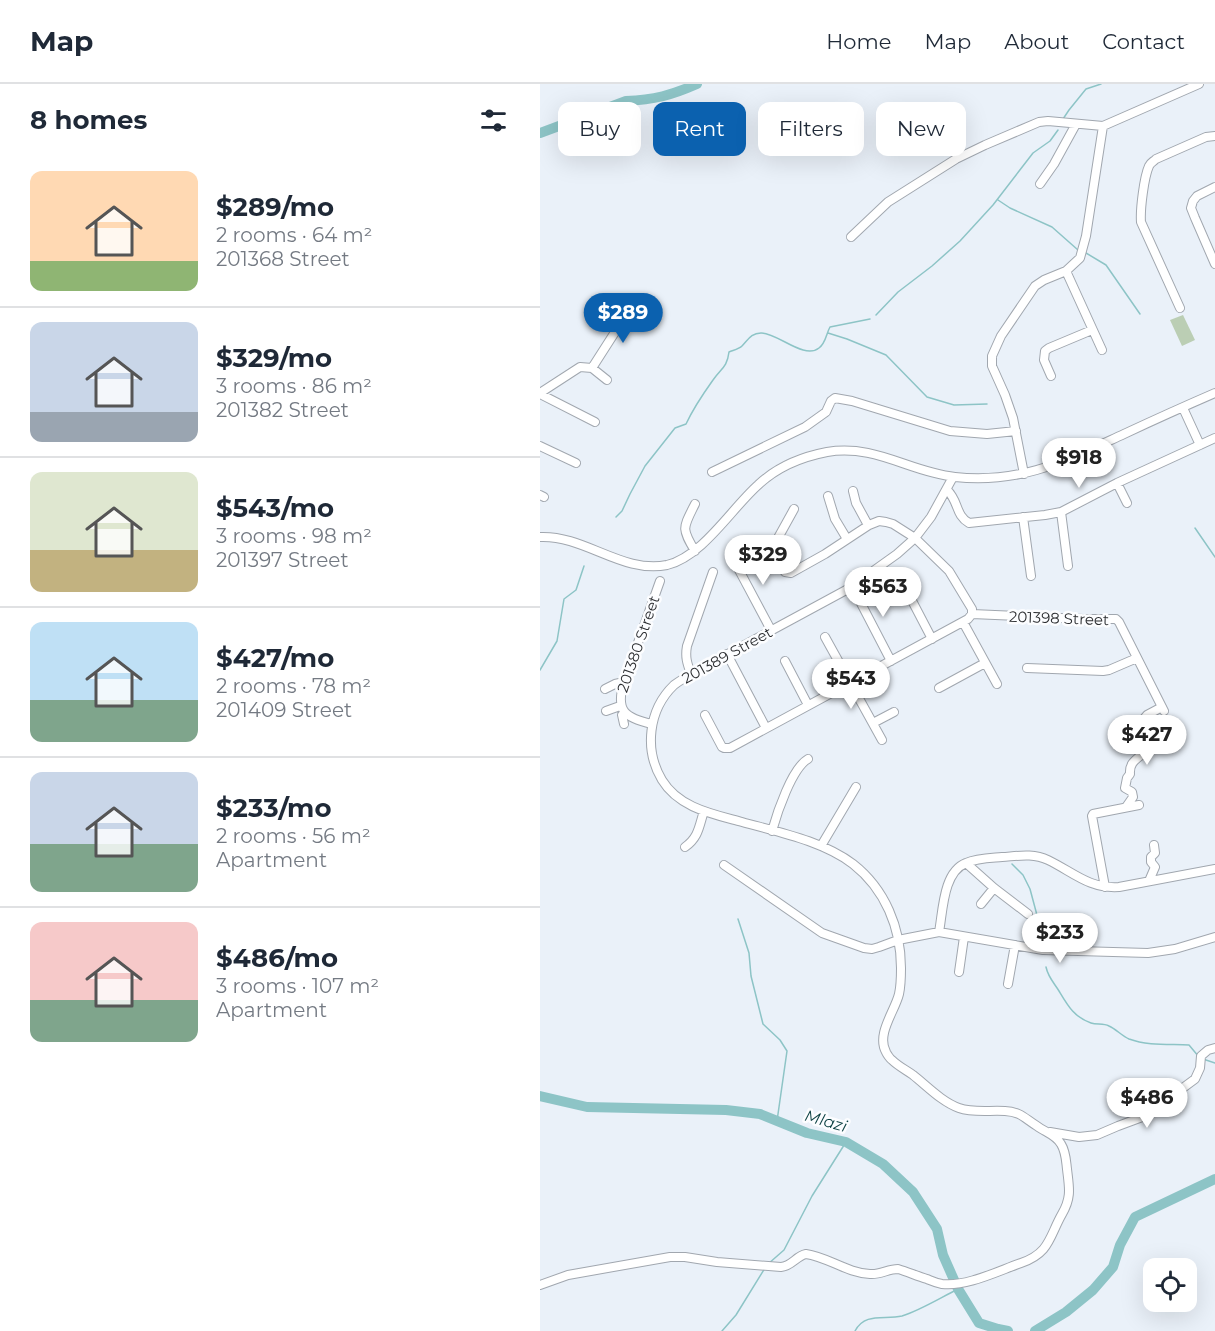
<!DOCTYPE html>
<meta charset="utf-8">
<style>
body{margin:0;font-family:Montserrat,sans-serif;background:#f2f2f3;color:#1f2937;height:100vh;display:flex;flex-direction:column;font-size:22px;white-space:nowrap}
*{box-sizing:border-box;margin:0}
p{font-size:20px;color:#747a83}
.icon{flex:none;width:33px;height:33px;fill:none;stroke:currentColor;stroke-width:2;stroke-linecap:round;stroke-linejoin:round}
.map{position:relative;flex:1;overflow:hidden}
.drawer{display:flex;flex-direction:column;background:#fff;width:540px}
.drawer>*{flex:none}
.guide{position:absolute;left:18px;top:18px;width:567px;height:54px;display:flex;gap:12px}
.fabs{position:absolute;left:603px;top:1174px;display:grid;gap:12px}
.fabs a{display:grid;place-items:center;width:54px;height:54px;border-radius:12px;background:#fff;box-shadow:0 6px 24px #0002;font-size:30px}
.price{position:absolute;translate:-50% -51px;padding:0 14px;border-radius:21px;background:#fff;color:#222;font-size:20px;line-height:39px;filter:drop-shadow(0 2px 3px #0008)}
.price::after{content:'';position:absolute;left:50%;top:36px;width:18px;height:14px;margin-left:-9px;background:inherit;clip-path:polygon(0 0,100% 0,50% 100%)}
.price.on{background:#0b61af;color:#fff}
ul{padding:0;list-style:none}
li{display:flex;align-items:center;gap:18px;height:150px;padding:0 30px}
li+li{border-top:2px solid #e0e1e3}
li span{display:grid;place-items:center;flex:none;width:168px;height:120px;border-radius:12px;color:#555}
li>.icon{margin-inline-start:auto}
span .icon{width:72px;height:72px;fill:#fffc;stroke-width:1}
li b{font-size:26px}
h2{display:flex;justify-content:space-between;align-items:center;height:72px;padding:0 30px;font-size:26px}
.tag{padding:0 21px;border-radius:12px;background:#fff;box-shadow:0 6px 24px #0002;font-size:21px;line-height:54px}
.tag.on{background:#0b61af;color:#fff}
header{display:flex;align-items:center;gap:36px;box-sizing:border-box;height:84px;padding:0 30px;background:#fff;border-bottom:2px solid #e0e1e3}
header strong{font-size:28px}
nav{display:flex;gap:33px;margin-inline-start:auto;font-size:21px}
main{display:flex;flex:1;min-height:0}
.map>svg:first-child{display:block}
.green{fill:#bbceb4}
.lines{fill:none;stroke-linecap:round;stroke-linejoin:round}
.stream{stroke:#8dc4c6;stroke-width:1.5}
.river{stroke:#8dc4c6;stroke-width:10}
.minor-casing{stroke:#a1a7af;stroke-width:10}
.minor{stroke:#fff;stroke-width:8}
.labels{text-anchor:middle;dominant-baseline:central;stroke-width:5;stroke-linejoin:round;paint-order:stroke}
.street-label{font-size:15px;fill:#2c2e31;stroke:#fcfdff}
.water-label{font-size:16px;font-style:italic;fill:#0a3f41;stroke:#fcfdff}
</style>
<header>
<strong>Map</strong>
<nav><a>Home</a><a>Map</a><a>About</a><a>Contact</a></nav>
</header>
<main>
<section class="drawer">
<h2>8 homes<svg class="icon" aria-label="filters" viewBox="0 0 24 24"><path d="M4 7h16M4 17h16"/><circle cx="9" cy="7" r="2"/><circle cx="15" cy="17" r="2"/></svg></h2>
<ul>
<li><span style="background:linear-gradient(#ffd9b3 75%,#8fb573 0)"><svg class="icon" aria-label="home" viewBox="0 0 24 24"><path d="M3 11l9-7 9 7M6 9v11h12V9"/></svg></span><div><b>$289/mo</b><p>2 rooms · 64 m²</p><p>201368 Street</p></div></li>
<li><span style="background:linear-gradient(#c9d6e8 75%,#9aa5b1 0)"><svg class="icon" aria-label="home" viewBox="0 0 24 24"><path d="M3 11l9-7 9 7M6 9v11h12V9"/></svg></span><div><b>$329/mo</b><p>3 rooms · 86 m²</p><p>201382 Street</p></div></li>
<li><span style="background:linear-gradient(#dfe7d0 65%,#c2b280 0)"><svg class="icon" aria-label="home" viewBox="0 0 24 24"><path d="M3 11l9-7 9 7M6 9v11h12V9"/></svg></span><div><b>$543/mo</b><p>3 rooms · 98 m²</p><p>201397 Street</p></div></li>
<li><span style="background:linear-gradient(#bfe0f5 65%,#7fa58c 0)"><svg class="icon" aria-label="home" viewBox="0 0 24 24"><path d="M3 11l9-7 9 7M6 9v11h12V9"/></svg></span><div><b>$427/mo</b><p>2 rooms · 78 m²</p><p>201409 Street</p></div></li>
<li><span style="background:linear-gradient(#c9d6e8 60%,#7fa58c 0)"><svg class="icon" aria-label="home" viewBox="0 0 24 24"><path d="M3 11l9-7 9 7M6 9v11h12V9"/></svg></span><div><b>$233/mo</b><p>2 rooms · 56 m²</p><p>Apartment</p></div></li>
<li><span style="background:linear-gradient(#f6c9c9 65%,#7fa58c 0)"><svg class="icon" aria-label="home" viewBox="0 0 24 24"><path d="M3 11l9-7 9 7M6 9v11h12V9"/></svg></span><div><b>$486/mo</b><p>3 rooms · 107 m²</p><p>Apartment</p></div></li>
</ul>
</section>
<div class="map">
<svg width="675" height="1247" viewBox="0 0 675 1247">
<rect width="100%" height="100%" fill="#eaf1f9"/>
<path class="green" d="M 643,231 L 655,256 L 642,262 L 630,236 Z"/>
<g class="lines">
<path class="stream" d="M 523,35 L 529,26 L 546,5 L 561,0
M 458,116 L 470,124 L 512,143 L 538,166
M 546,169 L 566,181 L 600,230
M 336,231 L 358,208 L 392,182 L 420,157 L 453,121 L 493,69 L 510,57 L 518,46
M 288,249 L 307,255 L 346,271 L 387,313 L 414,321 L 447,320
M 76,433 L 82,427 L 90,410 L 105,382 L 135,344 L 146,340 C 153,325 163,310 173,296 C 181,284 187,284 189,268 C 194,266 199,265 202,262 C 208,256 211,249 221,249 C 238,249 264,276 279,264 C 286,259 286,250 290,243 L 330,235
M 655,444 L 675,473
M 0,586 L 17,557 L 24,515 L 36,506 L 44,482
M 472,780 L 483,791 L 490,805 L 505,861
M 198,835 L 209,869 L 211,892 L 223,940 L 240,956 L 247,967 L 237,1037
M 506,883 C 508,893 514,899 519,907 C 528,922 534,933 551,939 C 557,941 563,939 569,942 C 576,945 582,952 589,955 C 608,962 629,960 649,961 L 659,973
M 663,975 L 675,979
M 228,1180 L 244,1166 L 272,1112 L 306,1058
M 458,1245 L 459,1247
M 182,1247 L 196,1231 L 225,1184
M 315,1247 C 325,1228 344,1236 362,1232 C 381,1226 400,1214 418,1205"/>
<path class="river" d="M 0,49 L 86,17 C 114,16 132,11 157,0
M 0,1012 L 47,1023 L 186,1026 L 220,1030 L 267,1049 L 306,1058 L 343,1080 L 373,1108 L 397,1145 L 403,1171 L 418,1205 L 439,1239 L 458,1245 L 468,1247
M 495,1247 L 526,1228 L 553,1206 L 573,1183 L 580,1161 L 595,1133 L 675,1095"/>
<g class="minor-casing">
<path id="minor" d="M 500,100 L 514,80 L 536,40
M 675,103 L 657,112 L 653,117 L 651,124 L 655,134 L 675,180
M 311,153 L 348,118 L 416,75 L 445,61 L 499,38 L 508,37 L 563,42 L 659,0
M 526,187 L 562,266
M 640,224 L 601,138 C 600,126 604,93 609,82 C 611,78 613,78 616,75 L 666,53 L 675,52
M 52,284 L 93,220
M 511,292 L 504,276 L 505,267 L 509,264 L 552,246
M 0,309 L 40,283 L 52,284 L 67,296
M 0,310 L 55,338
M 643,324 L 660,361
M 0,362 L 36,379
M 172,388 L 265,343 L 286,328 L 291,317 L 295,314 L 312,317 L 410,347 L 447,350 L 476,347
M 484,390 L 473,334 L 465,311 L 452,282 L 452,272 L 461,252 L 495,202 L 504,196 L 526,187 L 540,174 L 546,152 L 563,42
M 577,399 L 587,419
M 407,406 C 419,417 415,431 429,439 L 505,431 L 521,428 L 577,399 L 675,354
M 313,407 L 316,419 L 328,441
M 0,411 L 4,413
M 288,412 L 295,435 L 307,455
M 521,428 L 528,482
M 483,433 L 491,492
M 0,453 C 45,451 82,490 127,481 C 163,472 191,425 218,401 C 237,383 261,373 287,368 C 336,360 369,388 415,393 C 482,400 525,377 584,350 C 614,336 645,322 675,309
M 155,467 C 141,444 143,444 155,420
M 191,471 L 231,546
M 312,502 L 351,577
M 368,509 L 392,555
M 432,530 L 543,535 L 576,535 L 579,538 L 624,627
M 423,538 L 457,600
M 285,553 L 342,656
M 187,570 L 226,644
M 245,577 L 268,621
M 487,584 L 563,587 L 569,586 L 597,574
M 151,590 C 147,579 145,573 147,562 L 173,488
M 399,604 L 445,579
M 65,605 L 75,600 L 84,598
M 66,627 L 80,622
M 165,631 L 182,663 L 184,664 L 190,664 L 428,535 L 432,530 L 432,525 L 409,487 L 375,454 L 353,440 L 346,438 L 339,437 L 329,441 L 285,470 L 251,489 L 245,488 L 234,471 L 233,463 L 254,425
M 333,639 L 354,628
M 84,640 L 82,631 L 85,629
M 112,640 C 85,634 75,627 84,598 L 120,497
M 586,723 L 593,713 L 592,708 L 585,704 L 587,694 L 590,690 C 589,678 597,675 605,668 L 605,652 L 608,646 L 602,641 L 601,638 L 607,631 L 622,623
M 232,747 C 237,729 252,684 268,675
M 281,762 L 316,703
M 145,763 C 159,753 159,742 164,727
M 426,779 L 454,804 L 488,830
M 184,781 L 282,849 L 324,864 L 332,865 L 339,863 L 358,856 L 399,848 L 503,866 L 608,869 L 635,865 L 675,853
M 609,797 L 615,783 L 611,778 L 611,773 L 615,769 L 614,761
M 565,803 L 552,732 L 553,730 L 599,721
M 441,820 L 454,804
M 399,848 C 403,827 403,788 426,779 C 437,774 451,774 462,773 C 478,772 493,769 508,776 C 533,788 549,805 579,803 L 675,785
M 419,888 L 424,853
M 468,900 L 475,861
M 510,1048 L 539,1053 L 557,1051 L 578,1042 L 605,1032 L 655,995 L 660,984 L 661,972 L 668,966 L 675,964
M 0,1201 L 28,1191 L 130,1173 L 145,1173 L 177,1178 L 241,1183 C 252,1182 256,1172 266,1170 C 288,1173 307,1189 330,1190 C 340,1191 348,1185 358,1185 C 368,1188 377,1192 387,1195 C 392,1197 396,1199 402,1200 C 426,1203 458,1187 481,1179 C 510,1169 509,1153 522,1130 C 532,1113 529,1103 527,1085 C 526,1077 526,1068 521,1060 C 516,1051 505,1048 497,1042 C 484,1034 481,1028 465,1027 C 450,1026 433,1029 419,1024 C 402,1018 387,1002 373,991 C 366,986 358,982 352,976 C 351,976 346,969 346,968 C 336,950 355,927 359,910 C 361,901 361,893 361,884 C 361,844 345,805 313,780 C 283,757 238,748 202,738 C 173,730 139,724 122,696 C 104,666 108,626 134,601 C 142,595 151,590 160,585 L 308,505 L 357,470 L 375,454 L 391,433 L 413,393"/>
</g>
<use href="#minor" class="minor"/>
</g>
<g class="labels">
<g class="street-label">
<text transform="translate(519 534) rotate(2)">201398 Street</text>
<text transform="translate(98 560) rotate(-71)">201380 Street</text>
<text transform="translate(187 571) rotate(-29)">201389 Street</text>
</g>
<g class="water-label">
<text transform="translate(286 1037) rotate(16)">Mlazi</text>
</g>
</g>
</svg>
<div class="fabs">
<a><svg class="icon" aria-label="locate" viewBox="0 0 24 24"><circle cx="12" cy="12" r="6"/><path d="M12 2v4M12 18v4M2 12h4M18 12h4"/></svg></a>
</div>
<b class="price on" style="left:83px;top:260px">$289</b>
<b class="price" style="left:539px;top:405px">$918</b>
<b class="price" style="left:223px;top:502px">$329</b>
<b class="price" style="left:343px;top:534px">$563</b>
<b class="price" style="left:311px;top:626px">$543</b>
<b class="price" style="left:607px;top:682px">$427</b>
<b class="price" style="left:520px;top:880px">$233</b>
<b class="price" style="left:607px;top:1045px">$486</b>
<div class="guide">
<a class="tag">Buy</a>
<a class="tag on">Rent</a>
<a class="tag">Filters</a>
<a class="tag">New</a>
</div>
</div>
</main>
